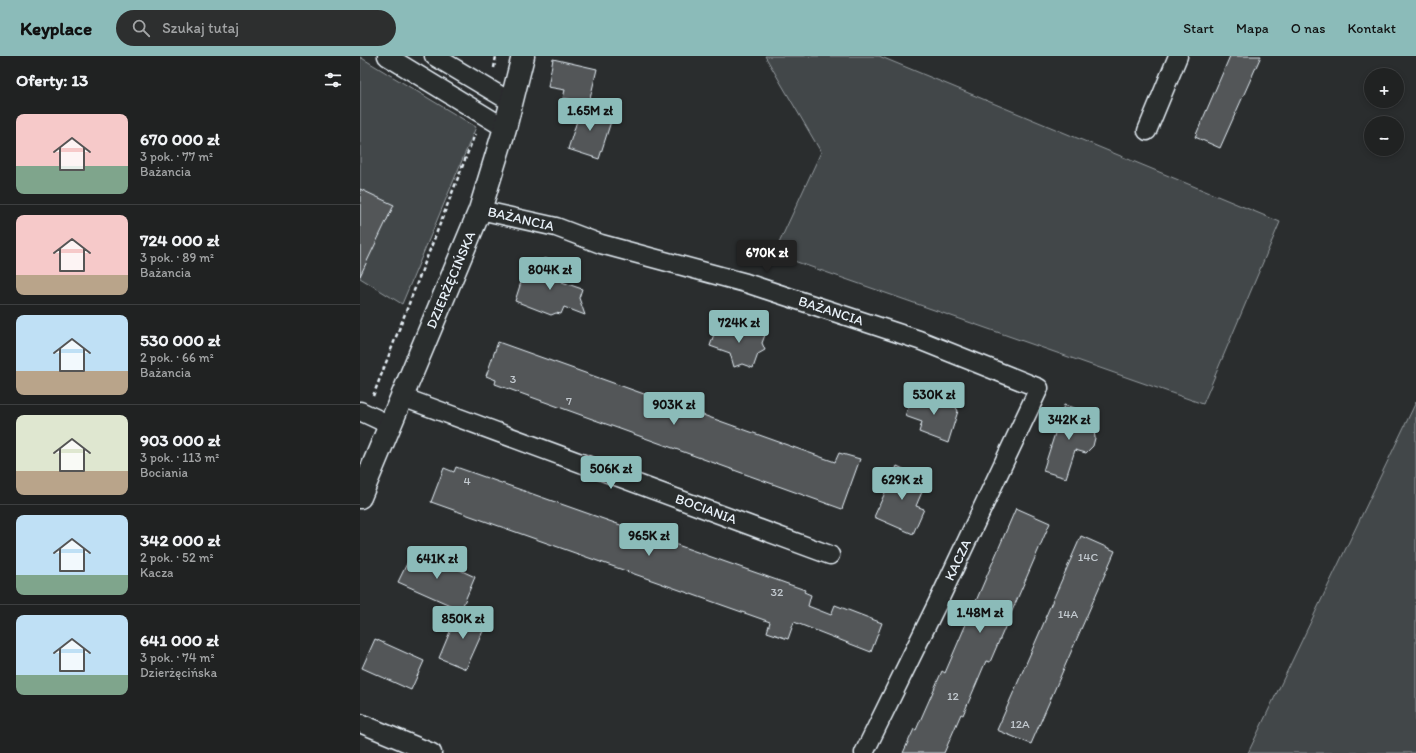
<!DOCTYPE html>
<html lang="pl">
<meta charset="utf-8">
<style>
body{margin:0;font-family:Itim,sans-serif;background:#2d2f2f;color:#f1f3f6;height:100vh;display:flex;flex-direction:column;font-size:15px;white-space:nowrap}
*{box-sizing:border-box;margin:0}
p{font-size:13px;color:#a2a4a5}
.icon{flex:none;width:22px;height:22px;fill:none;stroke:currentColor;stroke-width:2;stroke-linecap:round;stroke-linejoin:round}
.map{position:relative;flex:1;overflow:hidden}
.details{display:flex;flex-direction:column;background:#202222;width:360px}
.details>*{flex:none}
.fabs{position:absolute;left:1004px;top:12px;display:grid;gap:8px}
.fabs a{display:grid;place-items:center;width:40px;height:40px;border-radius:50%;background:#202222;box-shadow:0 2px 6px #0003,0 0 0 1px #3d3f40;font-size:20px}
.price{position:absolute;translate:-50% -34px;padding:0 9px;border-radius:4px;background:#8bbbb9;color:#111;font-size:13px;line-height:26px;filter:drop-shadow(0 1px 2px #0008)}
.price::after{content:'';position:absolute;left:50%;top:24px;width:12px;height:9px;margin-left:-6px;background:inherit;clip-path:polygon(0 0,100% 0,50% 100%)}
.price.current{background:#222;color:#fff}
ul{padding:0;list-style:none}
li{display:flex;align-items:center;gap:12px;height:100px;padding:0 16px}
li+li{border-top:1px solid #3d3f40}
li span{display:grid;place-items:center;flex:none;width:112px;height:80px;border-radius:8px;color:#555}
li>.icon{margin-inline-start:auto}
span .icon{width:48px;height:48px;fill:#fffc;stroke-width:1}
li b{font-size:17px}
h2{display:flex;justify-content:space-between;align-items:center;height:48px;padding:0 16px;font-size:17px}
header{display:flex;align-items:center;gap:24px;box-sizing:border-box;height:56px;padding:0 20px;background:#8bbbb9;color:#111}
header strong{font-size:19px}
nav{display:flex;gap:22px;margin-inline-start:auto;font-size:14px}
.search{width:280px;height:36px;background:#2d2f2f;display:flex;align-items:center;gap:10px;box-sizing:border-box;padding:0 14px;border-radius:22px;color:#a2a4a5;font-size:15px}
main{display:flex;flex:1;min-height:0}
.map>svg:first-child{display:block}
.green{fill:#424648;stroke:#959ca0}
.building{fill:#535759;stroke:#e8f1f8}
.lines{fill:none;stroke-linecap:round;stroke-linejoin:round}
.minor-casing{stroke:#e8f1f8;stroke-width:21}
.tertiary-casing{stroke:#e8f1f8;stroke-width:25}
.path{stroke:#e8f1f8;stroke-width:2.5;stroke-dasharray:4 3;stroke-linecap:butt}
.minor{stroke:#2a2d2e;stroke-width:18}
.tertiary{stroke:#2a2d2e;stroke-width:22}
.labels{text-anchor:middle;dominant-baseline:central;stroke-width:3;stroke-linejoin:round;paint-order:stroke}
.number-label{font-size:12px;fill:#c3cad0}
.street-label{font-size:14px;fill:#e8f1f8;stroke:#2a2d2e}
</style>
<header>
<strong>Keyplace</strong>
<div class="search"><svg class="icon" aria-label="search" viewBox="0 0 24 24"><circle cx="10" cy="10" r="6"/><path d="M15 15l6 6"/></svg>Szukaj tutaj</div>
<nav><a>Start</a><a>Mapa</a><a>O nas</a><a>Kontakt</a></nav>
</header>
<main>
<section class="details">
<h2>Oferty: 13<svg class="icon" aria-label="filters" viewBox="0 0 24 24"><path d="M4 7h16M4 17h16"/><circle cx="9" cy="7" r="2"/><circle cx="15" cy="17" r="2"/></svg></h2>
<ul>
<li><span style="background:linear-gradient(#f6c9c9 65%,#7fa58c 0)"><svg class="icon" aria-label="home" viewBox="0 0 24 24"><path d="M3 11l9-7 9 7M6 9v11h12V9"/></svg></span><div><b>670 000 zł</b><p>3 pok. · 77 m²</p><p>Bażancia</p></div></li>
<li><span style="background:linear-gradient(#f6c9c9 75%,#b9a48a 0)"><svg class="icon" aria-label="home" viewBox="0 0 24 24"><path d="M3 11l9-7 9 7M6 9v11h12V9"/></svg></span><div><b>724 000 zł</b><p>3 pok. · 89 m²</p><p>Bażancia</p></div></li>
<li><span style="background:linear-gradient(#bfe0f5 70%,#b9a48a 0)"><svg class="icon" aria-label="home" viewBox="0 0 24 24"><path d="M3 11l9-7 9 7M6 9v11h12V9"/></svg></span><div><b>530 000 zł</b><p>2 pok. · 66 m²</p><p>Bażancia</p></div></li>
<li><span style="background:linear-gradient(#dfe7d0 70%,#b9a48a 0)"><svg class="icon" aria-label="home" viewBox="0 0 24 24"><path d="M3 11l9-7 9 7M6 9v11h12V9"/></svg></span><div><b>903 000 zł</b><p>3 pok. · 113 m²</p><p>Bociania</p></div></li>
<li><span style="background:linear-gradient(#bfe0f5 75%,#7fa58c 0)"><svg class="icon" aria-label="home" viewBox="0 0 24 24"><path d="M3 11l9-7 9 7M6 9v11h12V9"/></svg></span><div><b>342 000 zł</b><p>2 pok. · 52 m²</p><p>Kacza</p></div></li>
<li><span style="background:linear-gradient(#bfe0f5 75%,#7fa58c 0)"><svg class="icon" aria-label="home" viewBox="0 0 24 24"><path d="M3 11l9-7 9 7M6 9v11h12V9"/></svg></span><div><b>641 000 zł</b><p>3 pok. · 74 m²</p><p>Dzierżęcińska</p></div></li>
</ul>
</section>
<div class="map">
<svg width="1056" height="697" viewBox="0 0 1056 697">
<rect width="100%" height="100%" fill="#2a2d2e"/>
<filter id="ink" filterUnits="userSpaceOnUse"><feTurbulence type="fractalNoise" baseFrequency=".025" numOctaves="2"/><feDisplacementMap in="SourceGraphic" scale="8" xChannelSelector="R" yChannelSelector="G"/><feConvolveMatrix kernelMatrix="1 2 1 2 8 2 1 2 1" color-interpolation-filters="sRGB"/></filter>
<g filter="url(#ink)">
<path class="green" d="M 405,0 L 519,0 L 920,166 L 843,348 L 414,198 L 461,96 Z
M 0,1 L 116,71 L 42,248 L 0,222 Z
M 1056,346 L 1056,697 L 888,697 Z"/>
<path class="building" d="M 870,0 L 901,0 L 860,92 L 835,81 Z
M 193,3 L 237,13 L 229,47 L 203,42 L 205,34 L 188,31 Z
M 222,49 L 253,59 L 239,103 L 208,93 Z
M 0,133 L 34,149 L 0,220 Z
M 184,202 L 207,210 L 202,226 L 222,233 L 219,242 L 225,259 L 204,251 L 201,258 L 196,257 L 191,259 L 155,245 L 163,220 L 176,225 Z
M 371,267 L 405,279 L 402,287 L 405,294 L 398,298 L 393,312 L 382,308 L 374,311 L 370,297 L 350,290 L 357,269 L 368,273 Z
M 138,286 L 475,406 L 479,397 L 500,403 L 482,453 L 135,328 L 136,324 L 126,320 Z
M 553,339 L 570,344 L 571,341 L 583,345 L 591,342 L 598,355 L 588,387 L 559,376 L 562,366 L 545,360 Z
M 704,349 L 727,356 L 722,371 L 734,374 L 735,382 L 733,390 L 726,397 L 715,394 L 706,422 L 683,415 Z
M 537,410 L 567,424 L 556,450 L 564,453 L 553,478 L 514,461 Z
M 96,411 L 445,534 L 444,536 L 451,539 L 448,550 L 471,559 L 475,549 L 522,567 L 511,596 L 434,566 L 428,583 L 407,576 L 410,566 L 71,446 L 84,412 L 94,416 Z
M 656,452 L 690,467 L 630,606 L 626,605 L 603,659 L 601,658 L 584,697 L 543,697 L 554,673 L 556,674 L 582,615 L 585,617 Z
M 721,480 L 755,495 L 671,688 L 637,674 L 686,562 L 685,562 Z
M 54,493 L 115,521 L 101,554 L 38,526 Z
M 99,554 L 127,566 L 106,613 L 79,602 Z
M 15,583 L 64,605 L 51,634 L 2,612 Z"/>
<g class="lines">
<g class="minor-casing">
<path id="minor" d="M 27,0 L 145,72
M 74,0 L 151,46
M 787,75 L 818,0
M 120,154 L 196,171 L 241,188 L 386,227 L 559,284 L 679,332 L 579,544 L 504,697
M 42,341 L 470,499
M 0,355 L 30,369
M 0,667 L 72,697"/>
</g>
<g class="tertiary-casing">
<path id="tertiary" d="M 0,441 L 120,154 L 145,72 L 163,0"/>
</g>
<path class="path" d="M 134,12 L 136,0
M 13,340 L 115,78"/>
<use href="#minor" class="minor"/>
<use href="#tertiary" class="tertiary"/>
</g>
</g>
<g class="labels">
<g class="number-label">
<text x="153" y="323">3</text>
<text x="209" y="345">7</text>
<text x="107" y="425">4</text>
<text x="728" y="501">14C</text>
<text x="417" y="536">32</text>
<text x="708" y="558">14A</text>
<text x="593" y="640">12</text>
<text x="660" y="668">12A</text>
</g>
<g class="street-label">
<text transform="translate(161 163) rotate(13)">BAŻANCIA</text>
<text transform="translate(91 224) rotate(-67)">DZIERŻĘCIŃSKA</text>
<text transform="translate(471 255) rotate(18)">BAŻANCIA</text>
<text transform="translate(346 453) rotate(20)">BOCIANIA</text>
<text transform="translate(598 504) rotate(-65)">KACZA</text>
</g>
</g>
</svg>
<div class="fabs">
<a>+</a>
<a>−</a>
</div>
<b class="price" style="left:230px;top:76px">1.65M zł</b>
<b class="price current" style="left:407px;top:218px">670K zł</b>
<b class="price" style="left:190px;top:235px">804K zł</b>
<b class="price" style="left:379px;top:288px">724K zł</b>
<b class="price" style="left:574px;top:360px">530K zł</b>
<b class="price" style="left:314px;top:370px">903K zł</b>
<b class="price" style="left:709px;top:385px">342K zł</b>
<b class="price" style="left:251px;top:434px">506K zł</b>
<b class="price" style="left:542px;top:445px">629K zł</b>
<b class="price" style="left:289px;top:501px">965K zł</b>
<b class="price" style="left:77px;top:524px">641K zł</b>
<b class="price" style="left:620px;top:578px">1.48M zł</b>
<b class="price" style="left:103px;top:584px">850K zł</b>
</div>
</main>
